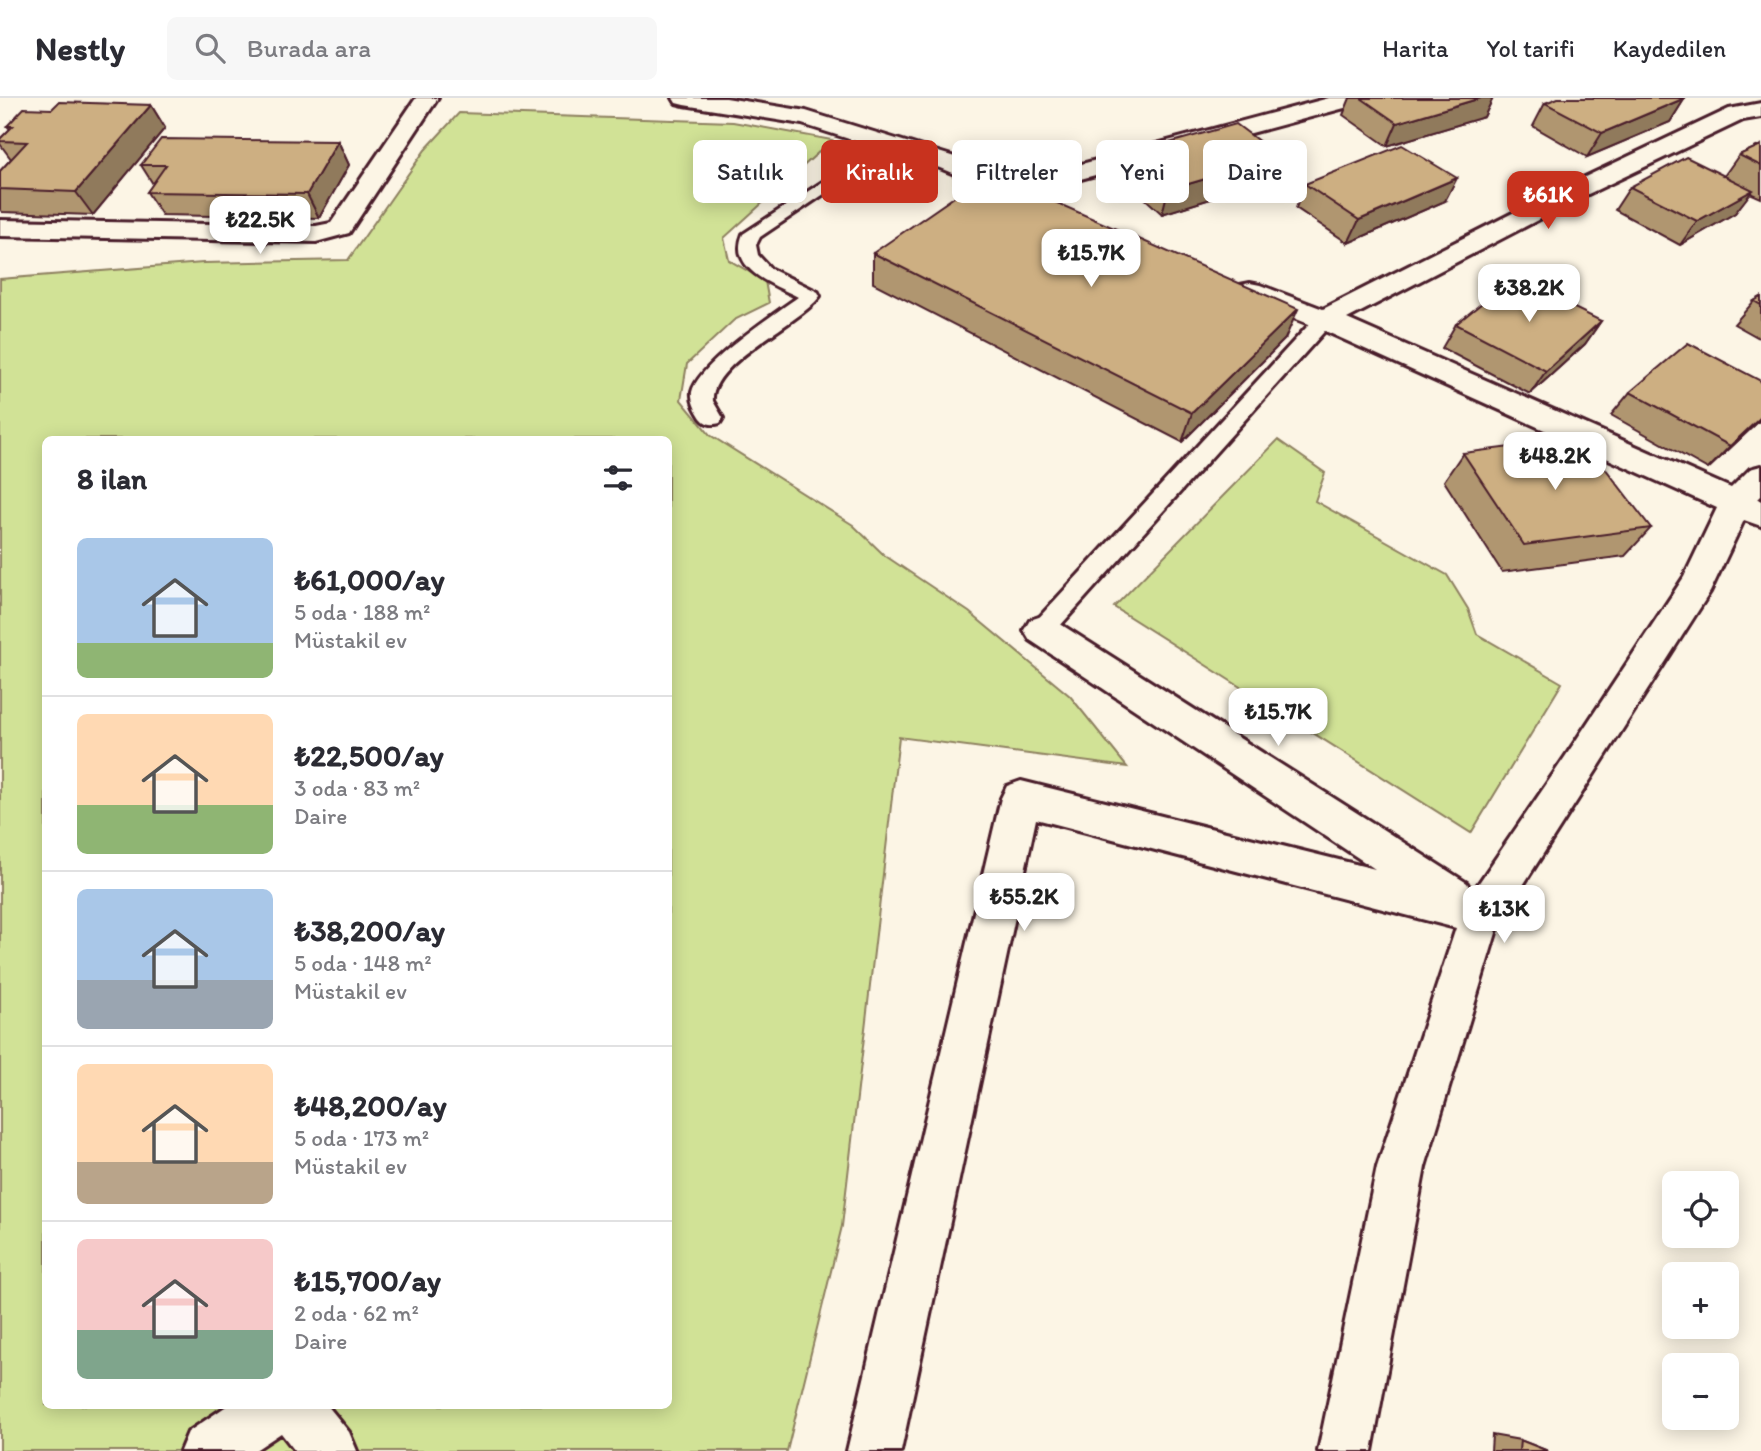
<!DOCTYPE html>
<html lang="tr">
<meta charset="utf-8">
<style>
body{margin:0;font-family:Itim,sans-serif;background:#f7f7f7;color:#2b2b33;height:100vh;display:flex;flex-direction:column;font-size:26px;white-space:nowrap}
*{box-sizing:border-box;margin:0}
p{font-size:23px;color:#7c7c81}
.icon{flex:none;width:38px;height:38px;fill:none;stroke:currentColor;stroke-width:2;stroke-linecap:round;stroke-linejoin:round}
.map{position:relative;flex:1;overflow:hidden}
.panel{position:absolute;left:42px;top:338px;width:630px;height:973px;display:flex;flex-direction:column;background:#fff;border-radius:10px;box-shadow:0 4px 18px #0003}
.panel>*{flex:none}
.guide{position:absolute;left:693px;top:42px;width:665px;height:63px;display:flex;gap:14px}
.fabs{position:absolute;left:1662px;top:1073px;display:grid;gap:14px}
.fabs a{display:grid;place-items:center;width:77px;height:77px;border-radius:10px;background:#fff;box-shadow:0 4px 18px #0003;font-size:35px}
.price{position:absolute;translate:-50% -60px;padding:0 16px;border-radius:14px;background:#fff;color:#222;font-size:23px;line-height:46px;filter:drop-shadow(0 2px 4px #0008)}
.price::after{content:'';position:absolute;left:50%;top:42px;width:21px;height:16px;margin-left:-10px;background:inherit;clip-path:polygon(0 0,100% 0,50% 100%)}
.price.selected{background:#c8321e;color:#fff}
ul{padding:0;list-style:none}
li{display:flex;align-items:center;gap:21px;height:175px;padding:0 35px}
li+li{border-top:2px solid #e1e1e2}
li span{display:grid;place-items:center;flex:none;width:196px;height:140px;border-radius:10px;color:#555}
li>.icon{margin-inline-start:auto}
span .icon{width:84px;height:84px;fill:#fffc;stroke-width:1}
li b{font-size:30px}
h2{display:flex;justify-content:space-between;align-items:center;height:84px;padding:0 35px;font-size:30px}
.chip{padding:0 24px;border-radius:10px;background:#fff;box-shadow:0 4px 18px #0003;font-size:24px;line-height:63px}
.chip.selected{background:#c8321e;color:#fff}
header{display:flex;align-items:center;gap:42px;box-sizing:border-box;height:98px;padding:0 35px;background:#fff;border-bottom:2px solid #e1e1e2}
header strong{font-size:33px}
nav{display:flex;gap:38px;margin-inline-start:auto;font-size:24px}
.search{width:490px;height:63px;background:#f7f7f7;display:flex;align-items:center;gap:18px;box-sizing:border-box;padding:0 24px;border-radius:10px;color:#7c7c81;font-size:26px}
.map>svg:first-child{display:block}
.green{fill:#d1e296;stroke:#8e8060;stroke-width:2;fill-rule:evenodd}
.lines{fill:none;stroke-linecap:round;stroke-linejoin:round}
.lane-casing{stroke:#4a1f2b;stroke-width:6}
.street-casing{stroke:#4a1f2b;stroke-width:6}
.lane{fill:#fcf5e5;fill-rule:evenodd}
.street{fill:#fcf5e5;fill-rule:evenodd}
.wall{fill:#b09670;stroke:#4a1f2b;stroke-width:2}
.shaded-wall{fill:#907a5b;stroke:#4a1f2b;stroke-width:2}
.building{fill:#cdaf82;stroke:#4a1f2b;stroke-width:2}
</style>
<header>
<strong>Nestly</strong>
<div class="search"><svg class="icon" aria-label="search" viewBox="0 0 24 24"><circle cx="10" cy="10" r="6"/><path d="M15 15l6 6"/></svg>Burada ara</div>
<nav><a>Harita</a><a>Yol tarifi</a><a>Kaydedilen</a></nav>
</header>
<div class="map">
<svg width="1761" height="1353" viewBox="0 0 1761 1353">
<rect width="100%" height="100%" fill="#fcf5e5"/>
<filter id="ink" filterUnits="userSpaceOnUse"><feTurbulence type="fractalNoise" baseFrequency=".0143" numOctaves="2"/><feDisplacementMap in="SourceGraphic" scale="14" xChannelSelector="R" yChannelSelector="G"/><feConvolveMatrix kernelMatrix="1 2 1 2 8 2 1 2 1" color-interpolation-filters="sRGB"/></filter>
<g filter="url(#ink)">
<path class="green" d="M 459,15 L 733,24 L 832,42 L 724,140 L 729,162 L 765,183 L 769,205 L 734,222 L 687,266 L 681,302 L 710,337 L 853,427 L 884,457 L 969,514 L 1070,598 L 1127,669 L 899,639 L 842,1128 L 787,1353 L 0,1353 L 0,181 L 203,165 L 348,162 L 425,52 ZM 46,341 L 668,341 L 668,1307 L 46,1307 Z
M 1278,342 L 1325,375 L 1315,403 L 1447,477 L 1468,511 L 1477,536 L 1562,585 L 1471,735 L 1114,509 Z"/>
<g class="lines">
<g class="lane-casing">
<path id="lane" d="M 888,41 L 894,43 L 896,46 L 894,49 L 760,139 L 756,147 L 758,157 L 771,171 L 818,194 L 820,198 C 800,226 709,265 713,303 L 723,320 L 720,325 C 712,327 707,327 701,320 C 696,312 691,304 692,294 C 698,267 774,216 798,199 C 772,186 728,171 743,136 Z
M 1324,216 L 1334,222 L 1331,226 L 1050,539 L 1042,541 L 1034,539 L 1030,532 L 1034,525 L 1317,218 Z"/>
</g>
<g class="street-casing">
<path id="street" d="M 416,0 L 438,0 L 349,135 L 316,144 L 0,138 L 0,122 L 316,128 L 331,125 Z
M 673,0 L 726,0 L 806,13 L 958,60 L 1014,84 L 1329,0 L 1366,0 L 1363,5 L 1036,93 L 1044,100 L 1040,105 L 1031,108 L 940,70 L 802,26 L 684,7 L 676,5 Z
M 1761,5 L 1761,19 L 1743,22 L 1586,97 L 1347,221 L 1731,390 L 1750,371 L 1761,368 L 1761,398 L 1758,401 L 1761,403 L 1761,428 L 1744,422 L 1710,494 L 1499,825 L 1425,1069 L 1372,1353 L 1318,1353 L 1377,1069 L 1456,830 L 1036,721 L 901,1353 L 847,1353 L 1001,700 L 1007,688 L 1021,683 L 1375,771 L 1030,542 L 1024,532 L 1030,522 L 1042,518 L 1054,522 L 1467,785 L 1472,795 L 1565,659 L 1684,479 L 1717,410 L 1314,228 L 1240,199 L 1236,193 L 1240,187 L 1250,185 L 1260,187 L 1323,211 L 1568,87 L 1729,11 Z
M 228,1307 L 327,1307 L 349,1334 L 357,1353 L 295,1353 L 281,1335 L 254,1353 L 180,1353 L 188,1334 Z"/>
</g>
<use href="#lane" class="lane"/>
<use href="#street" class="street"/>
</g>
<path class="wall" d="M 1350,0 L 1493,0 L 1484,19 L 1387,48 L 1343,17 Z
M 1685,0 L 1670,24 L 1587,59 L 1533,28 L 1545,5 Z
M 151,7 L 165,30 L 93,117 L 2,114 L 0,111 L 0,73 L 11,61 L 0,46 L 0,41 L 10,31 L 7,28 L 52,11 Z
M 338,43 L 349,67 L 319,120 L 162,117 L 147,94 L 153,86 L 141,67 Z
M 1761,47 L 1761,100 L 1750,95 L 1735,115 L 1680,147 L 1615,112 L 1630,89 L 1724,78 L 1739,57 Z
M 1127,57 L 1272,82 L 1162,116 L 1122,80 Z
M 1305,86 L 1445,103 L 1348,145 L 1296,110 Z
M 873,155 L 1285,241 L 1182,344 L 873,185 Z
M 1761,199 L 1761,241 L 1734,226 L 1754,203 Z
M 1601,223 L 1585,246 L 1530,296 L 1442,250 L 1456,226 Z
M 1630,294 L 1761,321 L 1708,371 L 1611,317 Z
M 1463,355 L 1651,430 L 1625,458 L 1502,474 L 1444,383 Z
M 1492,1337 L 1520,1342 L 1548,1353 L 1491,1353 Z"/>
<path class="shaded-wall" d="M 1481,0 L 1493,0 L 1484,19 L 1387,48 L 1397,25 Z
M 1685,0 L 1670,24 L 1587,59 L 1602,35 Z
M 151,7 L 165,30 L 93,117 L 76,94 Z
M 338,43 L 349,67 L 319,120 L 307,96 Z
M 1280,59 L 1272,82 L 1162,116 L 1168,92 Z
M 1457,80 L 1445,103 L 1348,145 L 1359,122 Z
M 1753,92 L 1735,115 L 1680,147 L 1697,123 Z
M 1298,211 L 1285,241 L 1182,344 L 1192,315 Z
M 1601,223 L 1585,246 L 1530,296 L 1546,273 Z
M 1761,319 L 1761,321 L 1708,371 L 1730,348 Z"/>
<path class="building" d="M 1361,0 L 1481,0 L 1397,25 Z
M 1558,0 L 1685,0 L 1602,35 L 1545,5 Z
M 59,4 L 151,7 L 76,94 L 0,91 L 0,73 L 27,44 L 0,43 L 0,41 L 13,28 L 7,28 L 24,10 L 52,11 Z
M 1236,26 L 1280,59 L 1168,92 L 1127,57 Z
M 161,41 L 338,43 L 307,96 L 147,94 L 166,67 L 141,67 Z
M 1402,47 L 1457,80 L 1359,122 L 1305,86 Z
M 1761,47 L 1761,68 L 1739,57 Z
M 1686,59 L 1753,92 L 1697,123 L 1630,89 Z
M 989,75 L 1298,211 L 1192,315 L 873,155 Z
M 1513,180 L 1601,223 L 1546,273 L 1456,226 Z
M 1761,199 L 1761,207 L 1754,203 Z
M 1688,245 L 1761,283 L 1761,319 L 1730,348 L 1630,294 Z
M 1582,340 L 1651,430 L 1524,447 L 1463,355 Z
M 1520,1342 L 1548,1353 L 1519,1353 Z"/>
</g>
</svg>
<div class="fabs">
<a><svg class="icon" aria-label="locate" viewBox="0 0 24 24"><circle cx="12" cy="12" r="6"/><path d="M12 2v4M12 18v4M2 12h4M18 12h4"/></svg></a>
<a>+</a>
<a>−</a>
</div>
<b class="price selected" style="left:1548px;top:133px">₺61K</b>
<b class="price" style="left:260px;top:158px">₺22.5K</b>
<b class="price" style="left:1091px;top:191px">₺15.7K</b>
<b class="price" style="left:1529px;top:226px">₺38.2K</b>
<b class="price" style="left:1555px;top:394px">₺48.2K</b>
<b class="price" style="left:1278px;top:650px">₺15.7K</b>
<b class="price" style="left:1024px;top:835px">₺55.2K</b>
<b class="price" style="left:1504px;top:847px">₺13K</b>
<div class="guide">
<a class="chip">Satılık</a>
<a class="chip selected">Kiralık</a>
<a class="chip">Filtreler</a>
<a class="chip">Yeni</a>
<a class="chip">Daire</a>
</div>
<section class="panel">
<h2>8 ilan<svg class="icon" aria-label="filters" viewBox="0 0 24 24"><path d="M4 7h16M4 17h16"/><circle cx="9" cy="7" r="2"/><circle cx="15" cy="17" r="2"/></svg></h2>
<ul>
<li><span style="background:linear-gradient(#a9c7e8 75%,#8fb573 0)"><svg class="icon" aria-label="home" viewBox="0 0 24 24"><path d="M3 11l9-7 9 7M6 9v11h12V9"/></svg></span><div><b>₺61,000/ay</b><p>5 oda · 188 m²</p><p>Müstakil ev</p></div></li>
<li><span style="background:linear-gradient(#ffd9b3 65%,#8fb573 0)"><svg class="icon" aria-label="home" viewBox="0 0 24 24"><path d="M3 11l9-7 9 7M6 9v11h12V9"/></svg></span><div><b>₺22,500/ay</b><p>3 oda · 83 m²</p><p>Daire</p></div></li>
<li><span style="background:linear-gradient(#a9c7e8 65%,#9aa5b1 0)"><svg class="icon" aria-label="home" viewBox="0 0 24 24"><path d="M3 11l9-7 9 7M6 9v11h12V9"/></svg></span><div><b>₺38,200/ay</b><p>5 oda · 148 m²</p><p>Müstakil ev</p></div></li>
<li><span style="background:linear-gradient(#ffd9b3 70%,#b9a48a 0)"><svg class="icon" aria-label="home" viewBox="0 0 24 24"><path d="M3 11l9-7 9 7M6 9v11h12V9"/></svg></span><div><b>₺48,200/ay</b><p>5 oda · 173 m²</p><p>Müstakil ev</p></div></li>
<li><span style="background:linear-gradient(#f6c9c9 65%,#7fa58c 0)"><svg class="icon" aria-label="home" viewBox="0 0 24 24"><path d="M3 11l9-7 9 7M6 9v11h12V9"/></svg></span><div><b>₺15,700/ay</b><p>2 oda · 62 m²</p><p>Daire</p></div></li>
</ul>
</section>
</div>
